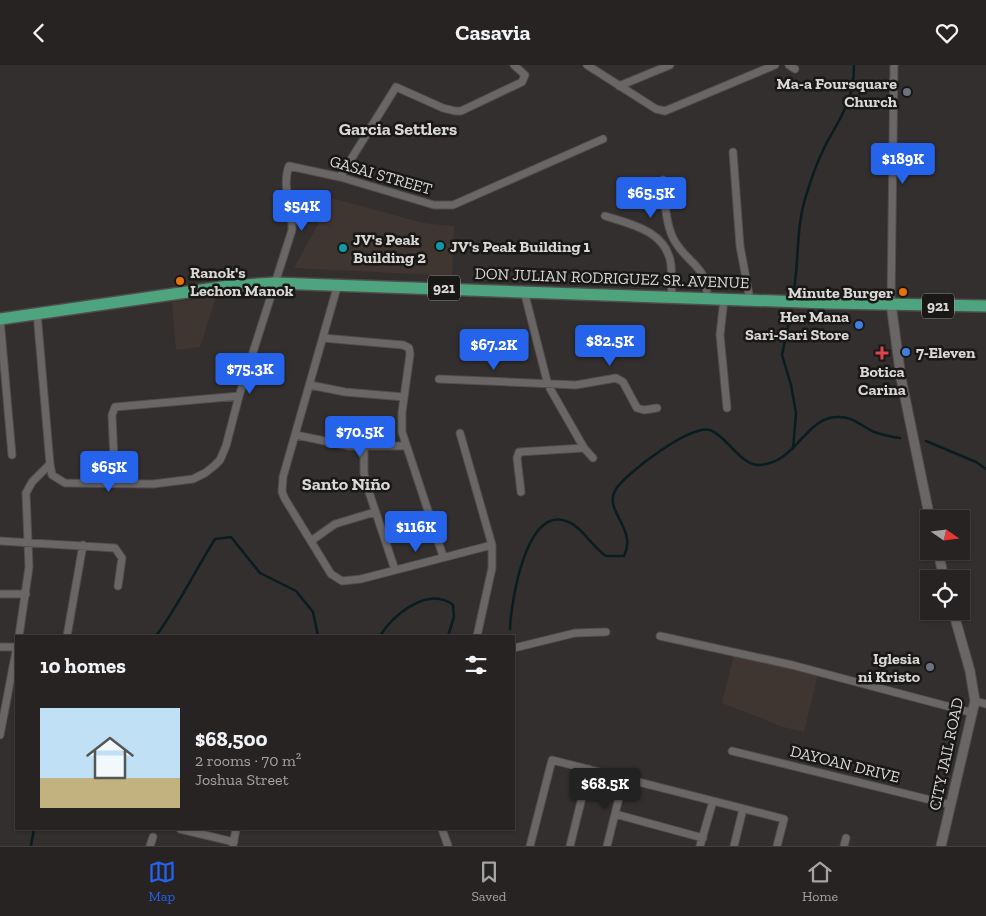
<!DOCTYPE html>
<meta charset="utf-8">
<style>
body{margin:0;font-family:"Zilla Slab",serif;background:#2e2b2a;color:#f1f3f6;height:100vh;display:flex;flex-direction:column;font-size:19px;white-space:nowrap}
*{box-sizing:border-box;margin:0}
p{font-size:16px;color:#a4a4a5}
.icon{flex:none;width:28px;height:28px;fill:none;stroke:currentColor;stroke-width:2;stroke-linecap:round;stroke-linejoin:round}
.map{position:relative;flex:1;overflow:hidden}
.panel{position:absolute;left:15px;top:570px;width:500px;height:195px;display:flex;flex-direction:column;background:#262322;border-radius:0px;box-shadow:0 1px 4px #0004,0 0 0 1px #424040}
.panel>*{flex:none}
.needle{width:32px;rotate:104deg}
.tools{position:absolute;left:920px;top:445px;display:grid;gap:10px}
.tools a{display:grid;place-items:center;width:50px;height:50px;border-radius:0px;background:#262322;box-shadow:0 1px 4px #0004,0 0 0 1px #424040;font-size:25px}
.price{position:absolute;translate:-50% -42px;padding:0 11px;border-radius:5px;background:#2563eb;color:#fff;font-size:16px;line-height:32px;filter:drop-shadow(0 1px 2px #0008)}
.price::after{content:'';position:absolute;left:50%;top:30px;width:15px;height:11px;margin-left:-8px;background:inherit;clip-path:polygon(0 0,100% 0,50% 100%)}
.price.on{background:#222;color:#fff}
ul{padding:0;list-style:none}
li{display:flex;align-items:center;gap:15px;height:125px;padding:0 25px}
li+li{border-top:1px solid #424040}
li span{display:grid;place-items:center;flex:none;width:140px;height:100px;border-radius:0px;color:#555}
li>.icon{margin-inline-start:auto}
span .icon{width:60px;height:60px;fill:#fffc;stroke-width:1}
li b{font-size:21px}
h2{display:flex;justify-content:space-between;align-items:center;height:60px;padding:0 25px;font-size:21px}
header{display:flex;justify-content:space-between;align-items:center;height:65px;padding:0 25px;background:#262322;font-size:22px;font-weight:700}
.tab-bar{display:flex;justify-content:space-around;align-items:center;height:70px;border-top:1px solid #424040;background:#262322;font-size:14px;color:#a4a4a5}
.tab-bar a{display:grid;justify-items:center;gap:2px}
.tab-bar .on{color:#2563eb}
.map>svg:first-child{display:block}
.built{fill:#3f3632}
.lines{fill:none;stroke-linecap:round;stroke-linejoin:round}
.stream{stroke:#0a1c20;stroke-width:2.5}
.minor-casing{stroke:#4f4e4c;stroke-width:9}
.tertiary-casing{stroke:#4f4e4c;stroke-width:11}
.primary-casing{stroke:#4f4e4c;stroke-width:14}
.minor{stroke:#6a6665;stroke-width:7}
.tertiary{stroke:#6a6665;stroke-width:9}
.primary{stroke:#4ea47f;stroke-width:11}
.worship-dot{fill:#6b7280;stroke:#191817;stroke-width:2}
.culture-dot{fill:#0f9aa8;stroke:#191817;stroke-width:2}
.food-dot{fill:#e8710a;stroke:#191817;stroke-width:2}
.shop-dot{fill:#3f7fe0;stroke:#191817;stroke-width:2}
.health-dot{fill:#e0444e;stroke:#191817;stroke-width:2}
.labels{text-anchor:middle;dominant-baseline:central;stroke-width:5;stroke-linejoin:round;paint-order:stroke}
.shield{fill:#191817;stroke:#9f9e9d;stroke-width:1}
.shield-label{font-size:15px;font-weight:bold;fill:#d9d8d7}
.poi-label{font-size:16px;font-weight:bold;fill:#d9d8d7;stroke:#191817;text-anchor:end}
.street-label{font-size:16px;fill:#d9d8d7;stroke:#191817}
.neighbourhood-label{font-size:18px;font-weight:bold;fill:#d9d8d7;stroke:#191817}
</style>
<header><svg class="icon" aria-label="back" viewBox="0 0 24 24"><path d="M15 5l-7 7 7 7"/></svg>Casavia<svg class="icon" aria-label="heart" viewBox="0 0 24 24"><path d="M12 20l-8-8c-3-5 5-10 8-4 3-6 11-1 8 4z"/></svg></header>
<div class="map">
<svg width="986" height="781" viewBox="0 0 986 781">
<rect width="100%" height="100%" fill="#322f2e"/>
<path class="built" d="M 332,133 L 423,158 L 454,161 L 452,211 L 294,203 Z
M 216,232 L 200,282 L 176,285 L 172,237 Z
M 734,589 L 818,610 L 804,667 L 783,662 L 722,638 Z"/>
<g class="lines">
<path class="stream" d="M 794,225 C 799,194 796,162 806,131 C 811,114 817,97 825,81 C 841,51 854,36 854,0
M 790,252 L 782,290 L 791,320 L 796,348 L 793,384
M 926,376 L 976,397 L 986,404
M 510,564 C 511,539 525,442 566,456 C 582,461 592,482 606,491 L 624,491 C 638,463 602,446 616,424 C 626,408 691,359 710,365 C 727,371 740,400 759,400 C 796,399 804,353 837,352 C 853,351 861,361 874,367 C 883,370 891,372 900,373
M 156,571 C 178,541 195,506 215,474 L 231,472 L 260,508 L 296,526 L 313,547 L 318,571
M 380,571 C 393,549 429,521 453,540 L 454,552 L 448,571
M 514,607 L 514,629
M 31,781 L 34,764"/>
<g class="minor-casing">
<path id="minor" d="M 587,0 L 656,44 L 665,46 L 775,0
M 789,0 L 795,4
M 619,21 L 670,0
M 733,87 L 740,181 L 750,235
M 340,112 L 396,22 L 443,43 L 455,46 L 461,46 L 522,17 L 525,10 L 514,0
M 663,115 C 665,134 665,156 673,173 C 686,199 708,199 707,233
M 605,151 C 631,159 667,166 671,200 C 672,210 671,221 672,231
M 338,219 L 283,412 L 282,427 L 285,434 L 331,509 L 342,516 L 361,514 L 492,480
M 524,226 L 548,320 L 584,383 L 593,393
M 724,234 L 720,270 L 727,343
M 891,239 L 894,0
M 0,254 L 12,390
M 323,273 L 403,280 L 409,283 L 410,289 L 402,347 L 402,367 L 443,491
M 439,314 L 576,320 L 616,313 L 623,317 L 637,343 L 644,345 L 657,343
M 310,320 L 345,327 L 404,332
M 460,368 L 492,480 L 492,503 L 477,571
M 296,370 L 349,381 L 406,381
M 364,382 L 364,408 L 367,421 L 395,505
M 50,399 L 52,410 L 65,418 L 153,419 L 193,414 L 205,408 L 214,401 L 220,395 L 226,381 L 239,331 L 292,165 C 293,144 281,121 289,101 L 340,112 L 434,140 L 453,140 L 603,74
M 115,417 L 112,350 L 115,342 L 239,331
M 521,427 L 517,393 L 519,387 L 584,383
M 0,476 L 115,483 L 122,493 L 118,521
M 311,476 L 335,459 L 375,447
M 0,529 L 26,529
M 19,571 L 29,502 L 26,428 L 32,417 L 50,399 L 37,248
M 67,571 L 83,480
M 660,571 L 792,600 L 973,648
M 0,582 L 16,582
M 514,583 L 575,568 L 606,567
M 975,636 L 986,639
M 0,670 L 16,586
M 732,686 L 951,740
M 615,749 L 703,773
M 180,764 L 234,777
M 442,764 L 448,781
M 233,780 L 236,764
M 150,781 L 153,772
M 530,781 L 552,695 L 784,754 L 777,781
M 570,781 L 589,704
M 607,781 L 624,713
M 700,781 L 713,736
M 734,781 L 743,744
M 844,781 L 846,773"/>
</g>
<g class="tertiary-casing">
<path id="tertiary" d="M 891,239 L 901,313 L 930,454
M 938,486 L 944,514
M 941,781 L 975,636 L 970,606 L 953,546"/>
</g>
<g class="primary-casing">
<path id="primary" d="M 0,254 L 229,221 L 274,218 L 829,238 L 986,241"/>
</g>
<use href="#minor" class="minor"/>
<use href="#tertiary" class="tertiary"/>
<use href="#primary" class="primary"/>
</g>
<g class="worship-dot">
<circle cx="907" cy="27" r="5"/>
<circle cx="930" cy="602" r="5"/>
</g>
<g class="culture-dot">
<circle cx="440" cy="181" r="5"/>
<circle cx="343" cy="183" r="5"/>
</g>
<g class="food-dot">
<circle cx="180" cy="216" r="5"/>
<circle cx="903" cy="227" r="5"/>
</g>
<g class="shop-dot">
<circle cx="859" cy="260" r="5"/>
<circle cx="906" cy="287" r="5"/>
</g>
<path class="health-dot" d="M879.5 280.5h5v5h5v5h-5v5h-5v-5h-5v-5h5z"/>
<g class="labels">
<g class="shield">
<rect x="428" y="210.5" width="32" height="25" rx="4"/>
<rect x="922" y="228.5" width="32" height="25" rx="4"/>
</g>
<g class="shield-label">
<text x="444" y="223">921</text>
<text x="938" y="241">921</text>
</g>
<g class="poi-label">
<text x="897" y="18">Ma-a Foursquare<tspan x="897" dy="18">Church</tspan></text>
<text x="353" y="174" text-anchor="start">JV's Peak<tspan x="353" dy="18">Building 2</tspan></text>
<text x="450" y="181" text-anchor="start">JV's Peak Building 1</text>
<text x="190" y="207" text-anchor="start">Ranok's<tspan x="190" dy="18">Lechon Manok</tspan></text>
<text x="893" y="227">Minute Burger</text>
<text x="849" y="251">Her Mana<tspan x="849" dy="18">Sari-Sari Store</tspan></text>
<text x="916" y="287" text-anchor="start">7-Eleven</text>
<text x="882" y="306" text-anchor="middle">Botica<tspan x="882" dy="18">Carina</tspan></text>
<text x="920" y="593">Iglesia<tspan x="920" dy="18">ni Kristo</tspan></text>
</g>
<g class="street-label">
<text transform="translate(381 110) rotate(16)">GASAI STREET</text>
<text transform="translate(612 213) rotate(2)">DON JULIAN RODRIGUEZ SR. AVENUE</text>
<text transform="translate(946 689) rotate(-78)">CITY JAIL ROAD</text>
<text transform="translate(845 699) rotate(14)">DAYOAN DRIVE</text>
</g>
<g class="neighbourhood-label">
<text x="398" y="64">Garcia Settlers</text>
<text x="346" y="419">Santo Niño</text>
</g>
</g>
</svg>
<div class="tools">
<a><svg class="needle" viewBox="-14 -14 28 28"><path d="M0-13l5 13h-10z" fill="#e53935"/><path d="M0 13l5-13h-10z" fill="#a4a4a5"/></svg></a>
<a><svg class="icon" aria-label="locate" viewBox="0 0 24 24"><circle cx="12" cy="12" r="6"/><path d="M12 2v4M12 18v4M2 12h4M18 12h4"/></svg></a>
</div>
<b class="price" style="left:903px;top:120px">$189K</b>
<b class="price" style="left:651px;top:154px">$65.5K</b>
<b class="price" style="left:302px;top:167px">$54K</b>
<b class="price" style="left:610px;top:302px">$82.5K</b>
<b class="price" style="left:494px;top:306px">$67.2K</b>
<b class="price" style="left:250px;top:330px">$75.3K</b>
<b class="price" style="left:360px;top:393px">$70.5K</b>
<b class="price" style="left:109px;top:428px">$65K</b>
<b class="price" style="left:416px;top:488px">$116K</b>
<b class="price on" style="left:605px;top:745px">$68.5K</b>
<section class="panel">
<h2>10 homes<svg class="icon" aria-label="filters" viewBox="0 0 24 24"><path d="M4 7h16M4 17h16"/><circle cx="9" cy="7" r="2"/><circle cx="15" cy="17" r="2"/></svg></h2>
<ul>
<li><span style="background:linear-gradient(#bfe0f5 70%,#c2b280 0)"><svg class="icon" aria-label="home" viewBox="0 0 24 24"><path d="M3 11l9-7 9 7M6 9v11h12V9"/></svg></span><div><b>$68,500</b><p>2 rooms · 70 m²</p><p>Joshua Street</p></div></li>
</ul>
</section>
</div>
<nav class="tab-bar">
<a class="on"><svg class="icon" aria-label="map" viewBox="0 0 24 24"><path d="M3 6l6-2 6 2 6-2v14l-6 2-6-2-6 2zM9 4v14M15 6v14"/></svg>Map</a>
<a><svg class="icon" aria-label="saved" viewBox="0 0 24 24"><path d="M7 4h10v16l-5-4-5 4z"/></svg>Saved</a>
<a><svg class="icon" aria-label="home" viewBox="0 0 24 24"><path d="M3 11l9-7 9 7M6 9v11h12V9"/></svg>Home</a>
</nav>
